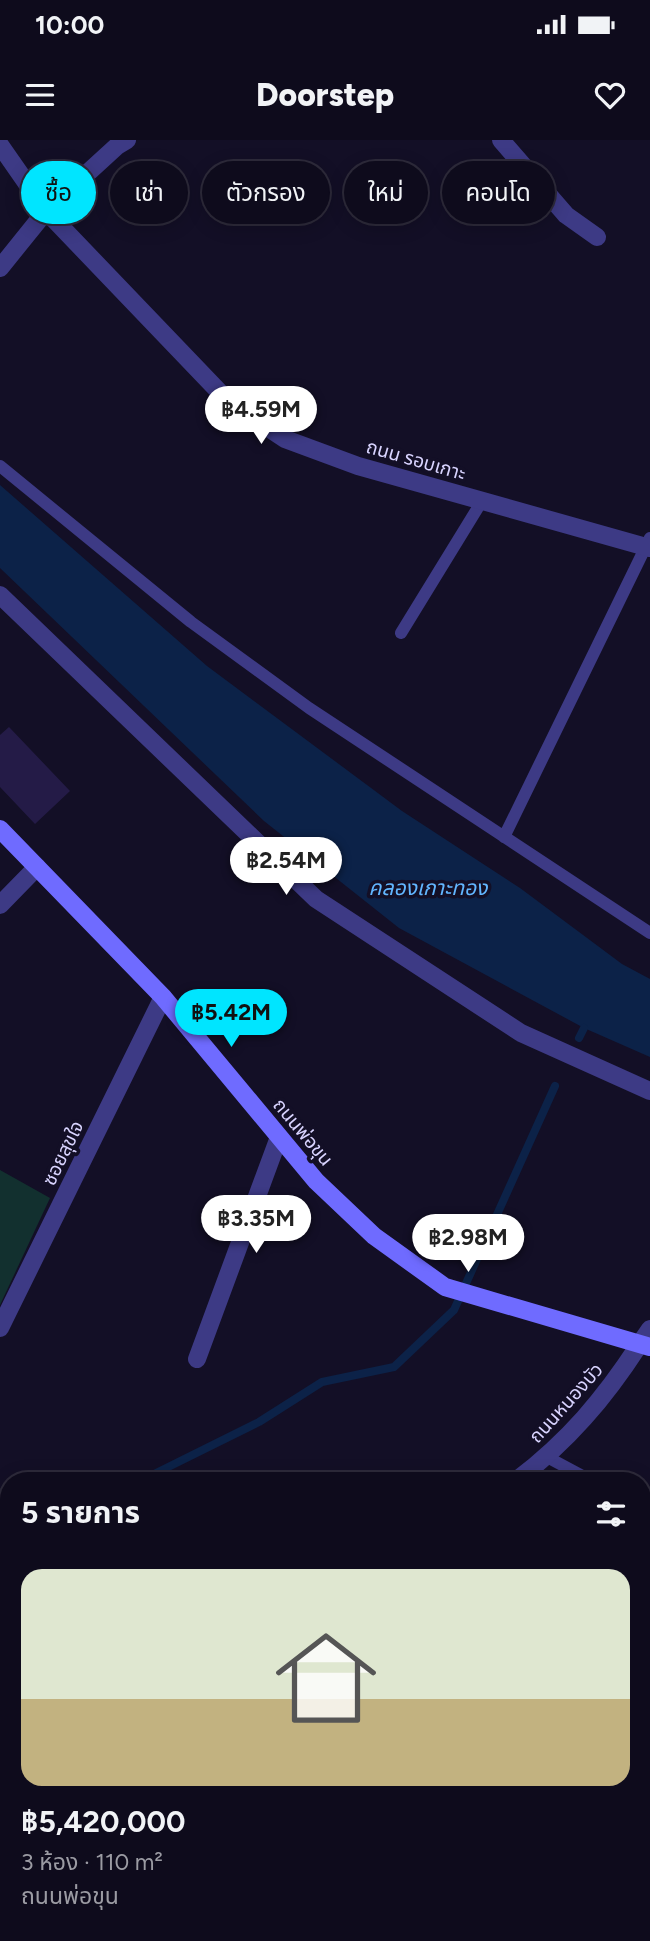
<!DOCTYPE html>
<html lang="th">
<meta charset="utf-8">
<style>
body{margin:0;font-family:Figtree,"Noto Sans Thai",sans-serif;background:#171425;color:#f1f3f6;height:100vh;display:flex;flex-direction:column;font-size:26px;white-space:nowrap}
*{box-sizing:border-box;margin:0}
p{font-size:23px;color:#9b9ba3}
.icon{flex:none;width:38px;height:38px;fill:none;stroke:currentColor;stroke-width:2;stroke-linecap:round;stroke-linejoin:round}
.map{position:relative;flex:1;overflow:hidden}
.side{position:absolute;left:0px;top:1332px;width:651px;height:471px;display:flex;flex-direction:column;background:#0e0b1c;border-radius:28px 28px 0 0;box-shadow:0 4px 18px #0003,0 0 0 2px #2e2b3b}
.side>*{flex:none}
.banner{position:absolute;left:21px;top:21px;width:609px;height:63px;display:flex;gap:14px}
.price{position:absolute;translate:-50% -60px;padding:0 16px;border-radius:24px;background:#fff;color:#222;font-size:23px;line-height:46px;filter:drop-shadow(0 2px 4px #0008)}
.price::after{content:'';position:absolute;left:50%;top:42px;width:21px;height:16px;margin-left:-10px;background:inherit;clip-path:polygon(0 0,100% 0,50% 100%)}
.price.current{background:#00e5ff;color:#111}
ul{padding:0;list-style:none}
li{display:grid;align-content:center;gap:14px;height:371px;padding:0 21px}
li+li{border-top:2px solid #2e2b3b}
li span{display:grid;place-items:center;height:217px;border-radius:21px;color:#555}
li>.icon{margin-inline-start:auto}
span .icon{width:126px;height:126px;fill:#fffc;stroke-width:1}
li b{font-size:30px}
h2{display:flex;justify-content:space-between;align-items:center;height:84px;padding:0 21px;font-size:30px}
.pill{padding:0 24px;border-radius:32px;background:#0e0b1c;box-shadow:0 4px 18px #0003,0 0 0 2px #2e2b3b;font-size:24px;line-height:63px}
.pill.current{background:#00e5ff;color:#111}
.status{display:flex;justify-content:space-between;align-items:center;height:49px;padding:0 35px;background:#0e0b1c;direction:ltr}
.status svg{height:19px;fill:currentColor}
header{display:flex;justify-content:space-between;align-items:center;height:91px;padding:0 21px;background:#0e0b1c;font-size:32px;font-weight:800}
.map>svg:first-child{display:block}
.green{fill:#12302f}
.water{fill:#0c2248}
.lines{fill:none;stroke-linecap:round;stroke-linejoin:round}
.stream{stroke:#0c2248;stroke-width:8}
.building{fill:#241b47}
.service{stroke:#3d3a85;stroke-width:12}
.minor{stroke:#3d3a85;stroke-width:18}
.tertiary{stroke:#3d3a85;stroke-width:18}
.secondary{stroke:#6f6bff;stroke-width:18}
.labels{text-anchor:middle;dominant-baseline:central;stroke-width:7;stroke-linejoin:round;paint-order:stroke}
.street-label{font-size:19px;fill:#d9d4ff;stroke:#130f26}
.water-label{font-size:21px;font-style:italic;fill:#62b6ff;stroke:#130f26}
</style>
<div class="status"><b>10:00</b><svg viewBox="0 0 49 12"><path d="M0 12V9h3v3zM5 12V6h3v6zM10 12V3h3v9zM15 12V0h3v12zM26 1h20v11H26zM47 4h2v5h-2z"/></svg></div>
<header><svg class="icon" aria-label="menu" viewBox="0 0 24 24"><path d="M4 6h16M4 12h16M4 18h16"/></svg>Doorstep<svg class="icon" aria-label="heart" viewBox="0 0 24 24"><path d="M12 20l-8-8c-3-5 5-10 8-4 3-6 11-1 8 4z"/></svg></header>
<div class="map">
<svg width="650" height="1801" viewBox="0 0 650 1801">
<rect width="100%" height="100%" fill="#130f26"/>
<path class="green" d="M 0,1030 L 50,1058 L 0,1165 Z
M 9,1438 L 9,1519 L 0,1532 L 0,1442 Z
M 642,1688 L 650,1690 L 650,1801 L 465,1801 L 469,1794 L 642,1794 Z"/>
<path class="water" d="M 0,345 L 207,526 L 402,671 L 520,748 L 622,824 L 650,839 L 650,917 L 584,888 L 399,788 L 264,681 L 0,428 Z"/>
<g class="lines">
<path class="stream" d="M 579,898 L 584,888
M 142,1340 L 259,1282 L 322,1242 L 394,1227 L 454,1170 L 555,946
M 0,1512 L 9,1499"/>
</g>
<path class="building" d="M 9,587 L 70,651 L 35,684 L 0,647 L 0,595 Z
M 0,1566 L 9,1572 L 9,1651 L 0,1645 Z"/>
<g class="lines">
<path class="service" d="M 0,326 L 191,482 L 309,568 L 650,793
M 401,493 L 482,361
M 504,697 L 650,398
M 547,1317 L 590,1340
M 404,1338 L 406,1340
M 195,1339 L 196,1340
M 642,1363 L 650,1366"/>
<path class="minor" d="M 501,0 L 566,75 L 597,97
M 0,5 L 46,71 L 228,261 L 285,299 L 358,326 L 650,408
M 0,128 L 46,71 L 117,6 L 127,0
M 0,455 L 316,759 L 521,893 L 650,951
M 0,765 L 37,727
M 0,1188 L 163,857
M 639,1205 L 650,1189
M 197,1219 L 279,997"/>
<path class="tertiary" d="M 517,1340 C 568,1301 604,1259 639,1205
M 0,1751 L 9,1744"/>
<path class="secondary" d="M 0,689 L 163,857 L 316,1041 L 374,1096 L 445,1147 L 650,1207"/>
</g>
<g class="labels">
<g class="street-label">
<text transform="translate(416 320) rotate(16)">ถนน รอบเกาะ</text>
<text transform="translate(303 992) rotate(50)">ถนนพ่อขุน</text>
<text transform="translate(63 1013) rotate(-64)">ซอยสุขใจ</text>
<text transform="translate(566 1263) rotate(-48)">ถนนหนองบัว</text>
</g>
<g class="water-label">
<text x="428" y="747">คลองเกาะทอง</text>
</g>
</g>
</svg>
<b class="price" style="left:261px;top:306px">฿4.59M</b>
<b class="price" style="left:286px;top:757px">฿2.54M</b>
<b class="price current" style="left:231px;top:909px">฿5.42M</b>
<b class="price" style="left:256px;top:1115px">฿3.35M</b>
<b class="price" style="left:468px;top:1134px">฿2.98M</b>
<div class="banner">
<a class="pill current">ซื้อ</a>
<a class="pill">เช่า</a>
<a class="pill">ตัวกรอง</a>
<a class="pill">ใหม่</a>
<a class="pill">คอนโด</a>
</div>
<section class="side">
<h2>5 รายการ<svg class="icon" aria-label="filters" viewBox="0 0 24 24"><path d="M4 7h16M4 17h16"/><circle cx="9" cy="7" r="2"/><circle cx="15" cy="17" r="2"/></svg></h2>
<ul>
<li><span style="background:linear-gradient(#dfe7d0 60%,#c2b280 0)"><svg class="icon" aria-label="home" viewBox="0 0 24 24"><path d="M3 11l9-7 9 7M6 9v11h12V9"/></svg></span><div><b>฿5,420,000</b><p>3 ห้อง · 110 m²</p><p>ถนนพ่อขุน</p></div></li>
</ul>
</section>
</div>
